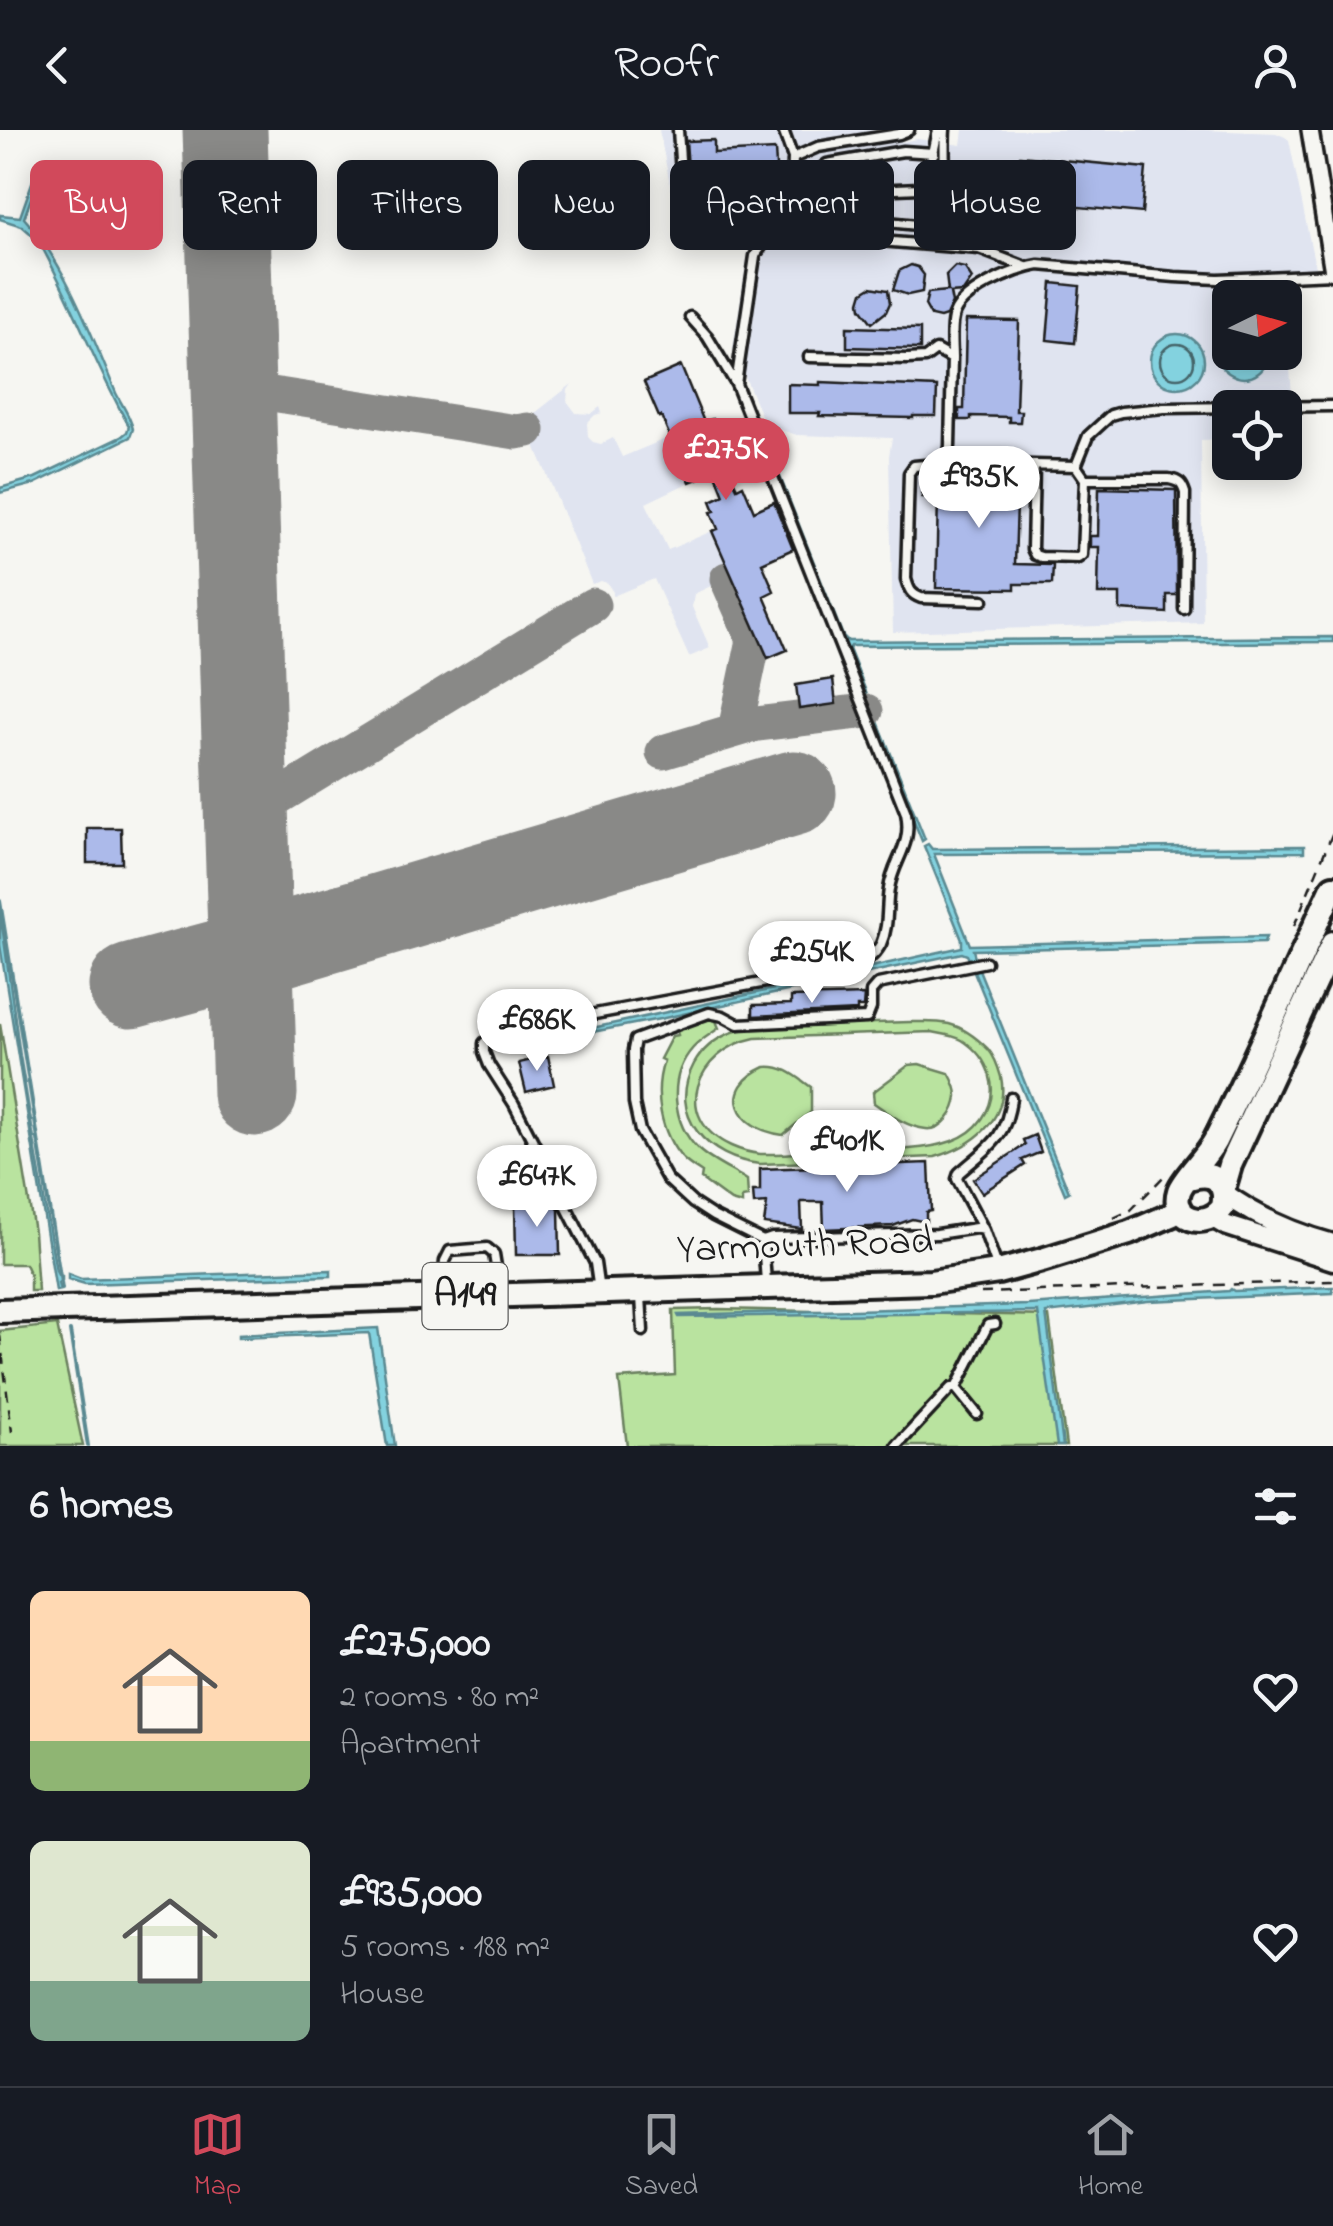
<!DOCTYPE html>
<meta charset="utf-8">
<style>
body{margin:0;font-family:"Indie Flower",sans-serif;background:#242831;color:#f1f3f6;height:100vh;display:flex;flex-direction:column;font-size:38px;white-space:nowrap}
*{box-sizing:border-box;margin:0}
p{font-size:32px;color:#9ea1a6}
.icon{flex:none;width:55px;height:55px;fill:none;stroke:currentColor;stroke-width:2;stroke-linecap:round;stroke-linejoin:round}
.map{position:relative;height:1316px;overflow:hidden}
.panel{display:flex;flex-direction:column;background:#171b24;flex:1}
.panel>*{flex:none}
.guide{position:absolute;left:30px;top:30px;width:1275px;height:90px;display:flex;gap:20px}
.needle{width:65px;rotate:85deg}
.fabs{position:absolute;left:1212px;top:150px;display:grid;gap:20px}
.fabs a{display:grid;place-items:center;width:90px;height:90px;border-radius:15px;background:#171b24;box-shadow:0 5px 25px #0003;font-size:50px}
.price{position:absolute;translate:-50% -85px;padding:0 22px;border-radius:35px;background:#fff;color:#222;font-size:32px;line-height:65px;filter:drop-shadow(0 2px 5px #0008)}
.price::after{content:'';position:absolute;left:50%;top:60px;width:30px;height:22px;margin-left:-15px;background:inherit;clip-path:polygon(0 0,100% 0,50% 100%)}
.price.current{background:#d1495b;color:#fff}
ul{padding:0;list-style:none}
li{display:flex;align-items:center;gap:30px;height:250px;padding:0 30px}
li span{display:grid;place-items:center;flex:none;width:280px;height:200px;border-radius:15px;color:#555}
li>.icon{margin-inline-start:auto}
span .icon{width:120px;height:120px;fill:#fffc;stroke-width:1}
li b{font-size:42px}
h2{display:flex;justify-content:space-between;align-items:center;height:120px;padding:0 30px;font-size:42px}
.tag{padding:0 35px;border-radius:15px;background:#171b24;box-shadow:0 5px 25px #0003;font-size:35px;line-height:90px}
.tag.current{background:#d1495b;color:#fff}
header{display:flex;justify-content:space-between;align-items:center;height:130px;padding:0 30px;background:#171b24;font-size:45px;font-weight:600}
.tabs{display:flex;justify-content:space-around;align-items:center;height:140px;border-top:2px solid #363941;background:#171b24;font-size:28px;color:#9ea1a6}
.tabs a{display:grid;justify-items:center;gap:5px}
.tabs .current{color:#d1495b}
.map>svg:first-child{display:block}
.built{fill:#e0e4f0}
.green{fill:#b9e39f;stroke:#6a805e;stroke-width:2.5;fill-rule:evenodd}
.water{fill:#83d2df;stroke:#5a8991;stroke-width:2.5}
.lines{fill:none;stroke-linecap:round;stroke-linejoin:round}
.shore{stroke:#45656a;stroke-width:2.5}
.stream{stroke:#5a8991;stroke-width:4}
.taxiway{stroke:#898987;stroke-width:35}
.runway{stroke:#898987;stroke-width:85}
.building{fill:#acbaea;stroke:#1c1c1c;stroke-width:2.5}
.service-casing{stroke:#1c1c1c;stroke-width:15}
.minor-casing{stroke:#1c1c1c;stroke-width:22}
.tertiary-casing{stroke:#1c1c1c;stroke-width:25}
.primary-casing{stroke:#1c1c1c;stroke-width:30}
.path{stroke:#1c1c1c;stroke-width:2.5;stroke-dasharray:10 8;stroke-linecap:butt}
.service{stroke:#f6f6f2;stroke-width:8}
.minor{stroke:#f6f6f2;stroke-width:15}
.tertiary{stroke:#f6f6f2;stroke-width:18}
.primary{stroke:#f6f6f2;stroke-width:22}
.labels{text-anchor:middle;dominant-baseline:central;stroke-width:8;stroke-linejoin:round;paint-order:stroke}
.shield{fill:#f6f6f2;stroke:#5d5d5c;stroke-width:2.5}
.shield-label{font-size:38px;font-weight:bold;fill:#1c1c1c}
.street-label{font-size:40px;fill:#1c1c1c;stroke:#f6f6f2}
</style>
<header><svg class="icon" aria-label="back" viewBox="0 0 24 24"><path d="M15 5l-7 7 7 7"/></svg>Roofr<svg class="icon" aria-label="person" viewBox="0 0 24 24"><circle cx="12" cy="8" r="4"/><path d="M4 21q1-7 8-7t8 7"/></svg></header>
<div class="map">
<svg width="1333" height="1316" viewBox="0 0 1333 1316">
<rect width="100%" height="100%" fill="#f6f6f2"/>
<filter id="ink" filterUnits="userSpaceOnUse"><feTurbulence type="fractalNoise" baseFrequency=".01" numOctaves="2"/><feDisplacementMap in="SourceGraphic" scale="20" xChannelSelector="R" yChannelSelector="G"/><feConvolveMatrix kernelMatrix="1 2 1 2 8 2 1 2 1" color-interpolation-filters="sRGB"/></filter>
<g filter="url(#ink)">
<path class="built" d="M 659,0 L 899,0 L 901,12 L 917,9 L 961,15 L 963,0 L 1205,0 L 1276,3 L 1285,7 L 1289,10 L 1318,151 L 1283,152 L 1284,167 L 1230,168 L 1230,222 L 1285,222 L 1285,178 L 1293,277 L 1285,306 L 1285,278 L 1230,278 L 1230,309 L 1201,310 L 1203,493 L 893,502 L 889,326 L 892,308 L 797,305 L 765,295 L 733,218 L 748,123 L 753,113 L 769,98 L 679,98 Z
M 572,254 L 568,260 L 567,271 L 576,283 L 591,284 L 600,277 L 602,283 L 595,285 L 587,293 L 588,307 L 593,312 L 601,314 L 613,308 L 622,327 L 670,307 L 690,352 L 646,373 L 668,420 L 712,401 L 732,446 L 694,464 L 692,477 L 710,518 L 689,527 L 654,449 L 613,466 L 613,462 L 607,453 L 601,451 L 592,454 L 525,291 Z"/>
<path class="green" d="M 714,886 L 719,898 C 711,904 700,910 693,918 C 667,947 672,994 699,1020 C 712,1032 731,1040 747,1050 L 748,1067 L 742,1068 L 742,1074 L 731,1071 L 701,1049 L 702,1043 C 696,1039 688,1034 683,1029 C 660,1003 653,963 664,931 L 660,929 L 672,906 L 678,905 L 676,898 Z
M 911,892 C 923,892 937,891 949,894 C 965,898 977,908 988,919 C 995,927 998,936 1001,947 C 1010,990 971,1017 935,1027 L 760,1034 C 709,1029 666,986 694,934 C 702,920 714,910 728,904 C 751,894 779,896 804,895 C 839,894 875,893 911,892 ZM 932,902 C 942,904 953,905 962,910 C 989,927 1002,961 982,989 C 975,999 963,1007 952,1011 C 919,1023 872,1019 837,1020 C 812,1021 786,1025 760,1024 C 751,1023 740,1020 731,1016 C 670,988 696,920 755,908 Z
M 0,894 L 34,1102 L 38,1161 L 30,1161 L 30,1145 L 25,1134 L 0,1134 Z
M 919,934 L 949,943 C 953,950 957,958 957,966 C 956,981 943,1001 926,999 C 906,997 890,984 874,973 L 873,962 L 909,935 Z
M 765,937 C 784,935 796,946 811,957 L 811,982 L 783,1005 C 735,999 718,958 765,937 Z
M 718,1179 L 1049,1186 L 1066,1316 L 627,1316 L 619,1249 L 675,1245 L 673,1180 Z
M 57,1195 L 83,1316 L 0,1316 L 0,1201 Z"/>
<path class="water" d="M 34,47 L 38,49 L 24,88 C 65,132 93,208 116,263 C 122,275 130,286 133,299 L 130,307 L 34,354 L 0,363 L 0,358 L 35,348 L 121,307 L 127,302 L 129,296 C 95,236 72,170 38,110 L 22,96 L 0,89 L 0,85 L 20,87 Z
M 1230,197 L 1230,222 L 1270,223 C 1257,277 1186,231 1230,197 Z
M1150 231a27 27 0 1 1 54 0a27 27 0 1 1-54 0Z
M 771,324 L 843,506 L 848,511 L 1333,507 L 1333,512 L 851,516 L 849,519 L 925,709 L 922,711 L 766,326 Z
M 928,714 L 932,719 L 1304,716 L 1304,722 L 934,724 L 970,815 L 1266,807 L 1264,813 L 973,820 L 977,834 L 972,835 L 967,825 L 962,823 L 854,846 L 853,841 L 962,817 L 962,810 L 924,716 Z
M 0,780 L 20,926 L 56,1141 L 58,1145 L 62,1146 L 62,1150 L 58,1153 L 60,1160 L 56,1161 L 0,815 Z
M 978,837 L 1069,1062 L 1065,1064 L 973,839 Z
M 849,843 L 850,847 L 660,889 L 556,909 L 555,906 Z
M 331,1140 L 331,1146 L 85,1154 L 68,1149 L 68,1144 L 81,1149 Z
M 1333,1157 L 1333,1163 L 1148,1171 L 1046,1183 L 1063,1316 L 1057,1316 L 1038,1182 L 679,1187 L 678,1185 L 1028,1175 L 1229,1161 L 1231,1159 L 1234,1161 Z
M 378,1198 L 395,1316 L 387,1316 L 369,1203 L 238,1208 L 238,1205 Z"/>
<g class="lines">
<path class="shore" d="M1160 231a17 17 0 1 1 34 0a17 17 0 1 1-34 0Z"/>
<path class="stream" d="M 0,771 L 62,1159
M 70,1201 L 88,1316"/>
<path class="taxiway" d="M 233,258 L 516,302 L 528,300
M 727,449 L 754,510 L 735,600
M 663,622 L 757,594 L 866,581
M 246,687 L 593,475"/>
<path class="runway" d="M 225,0 L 255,964
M 131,856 L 250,824 L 794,663"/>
</g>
<path class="building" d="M 714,10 L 714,23 L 775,20 L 777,52 L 748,54 L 747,49 L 689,53 L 686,11 Z
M 1020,26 L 1146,38 L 1142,83 L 1015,71 L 1017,57 L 997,55 L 999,32 L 1019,34 Z
M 911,135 L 918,137 L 924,145 L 922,162 L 908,165 L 893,160 L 899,141 Z
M 955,136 L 965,138 L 972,149 L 963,162 L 950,163 L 952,173 L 946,186 L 940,188 L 931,186 L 925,175 L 928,163 L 948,161 L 946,145 Z
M 1052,153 L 1080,156 L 1075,213 L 1047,210 Z
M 871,157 L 888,160 L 890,173 L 886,182 L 872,193 L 861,178 L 860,172 L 863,162 Z
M 966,190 L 1019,191 L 1016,281 L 1021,281 L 1020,292 L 1009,292 L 1009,287 L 971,286 L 971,290 L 959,290 L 959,279 L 964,279 Z
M 847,197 L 920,199 L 920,219 L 847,217 Z
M 681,236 L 704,292 L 712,289 L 732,334 L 727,337 L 737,358 L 743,355 L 754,381 L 774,372 L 793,419 L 762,433 L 774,461 L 764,466 L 787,520 L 768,528 L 712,401 L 718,399 L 711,382 L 715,381 L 711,371 L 724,365 L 715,342 L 690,352 L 661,286 L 659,287 L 644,252 Z
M 820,252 L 937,257 L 936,286 L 913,286 L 913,288 L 819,286 L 820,283 L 788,283 L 788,254 L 820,255 Z
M 940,341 L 1021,343 L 1020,373 L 1017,373 L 1015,434 L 1053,435 L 1052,454 L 1015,454 L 1015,459 L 936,458 L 938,367 L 922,367 L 923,343 Z
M 1099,358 L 1176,360 L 1177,465 L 1167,465 L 1167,483 L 1120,480 L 1120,464 L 1098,464 L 1099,417 L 1090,417 L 1090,406 L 1098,406 Z
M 833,549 L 836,574 L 799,579 L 796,555 Z
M 87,698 L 121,698 L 122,733 L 87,733 Z
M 864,865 L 863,877 L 857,877 L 857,881 L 753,886 L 753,875 L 791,874 L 791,867 Z
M 548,926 L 554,955 L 526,962 L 519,933 Z
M 1035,1005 L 1041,1022 L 1022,1030 L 1025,1035 L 982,1063 L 973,1049 L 1025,1015 L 1023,1010 Z
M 929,1033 L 931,1081 L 926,1082 L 926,1092 L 912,1089 L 893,1096 L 824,1099 L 823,1072 L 801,1072 L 802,1099 L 764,1094 L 767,1073 L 754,1074 L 753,1061 L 760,1061 L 760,1039 Z
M 556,1074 L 559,1080 L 560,1125 L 516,1125 L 515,1075 Z"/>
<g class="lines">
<g class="service-casing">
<path id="service" d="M 678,0 L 682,59 L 684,65 L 690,70 L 774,70 C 795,60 792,49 793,28
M 783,0 L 793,28 L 818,17 L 899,4 L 909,0
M 934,23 L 903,21 L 827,34 C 809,46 808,77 829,86 L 927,96 C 934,94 938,95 941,87 C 948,74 943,19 945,0
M 849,61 L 920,58 L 927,52 L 938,0
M 809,227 L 908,229 L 925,228 L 936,220 L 952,229 C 952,216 950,201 953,188 C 958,162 1015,139 1039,135 L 1175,147 L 1218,149 L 1333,144
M 952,229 L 950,316 L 947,333 L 1076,336 L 1088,306 L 1111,285 L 1121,282 L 1164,278 L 1333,276
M 736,254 L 755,126 C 762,114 768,108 781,103 L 979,119 L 1026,137
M 947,333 L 914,336 L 909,343 L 906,449 C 909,459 910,464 921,468 L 983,470
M 1034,336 L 1032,419 L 1035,425 L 1041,427 L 1078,428 L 1082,425 L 1085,349 L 1076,336
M 1085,349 L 1169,349 C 1179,351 1182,353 1185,363 L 1184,479
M 984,1100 L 957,1049 L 959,1043 C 987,1018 1007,1009 1011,968
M 763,1111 L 713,1086 L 693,1073 L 667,1049 L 640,1001 L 634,973 L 633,920 L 635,910 L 709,883 L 723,886 L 738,894 L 867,888 L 871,878 L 871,862 L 878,854 L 986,832
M 766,1152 L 763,1111 L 772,1108 L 937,1104 L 976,1098 L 984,1100 L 998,1139
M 599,1161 L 595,1133 L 514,974 L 489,935 L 484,922 L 484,913 L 494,904 L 504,901 L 857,835 C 868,830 875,825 881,814 C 889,796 886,778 889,759 C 893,730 913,716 906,683 L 736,254 L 707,206 L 690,187
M 442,1162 L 445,1131 L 450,1121 L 487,1118 L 494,1124 L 500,1161
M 641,1166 L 643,1201
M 956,1258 L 977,1284
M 897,1316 L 951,1258 L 956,1258 L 988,1195 L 995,1194"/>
</g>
<g class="minor-casing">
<path id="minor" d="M 1310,0 L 1333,142"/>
</g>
<g class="tertiary-casing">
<path id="tertiary" d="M 1224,1063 C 1258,1088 1292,1103 1333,1114
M 1213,1088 L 1225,1095 L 1333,1130"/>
</g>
<g class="primary-casing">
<path id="primary" d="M 1189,1048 C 1213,1040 1228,1052 1223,1077 C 1206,1101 1170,1089 1179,1061 C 1183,1049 1207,1026 1215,1011 C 1257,927 1294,841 1333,757
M 1223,1059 L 1230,1035 L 1333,813
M 0,1181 L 931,1152 L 998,1142 L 1042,1130 L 1129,1103 L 1171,1085 L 1180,1078"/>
</g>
<path class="path" d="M 1294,796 L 1333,702
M 1114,1088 L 1131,1080 L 1168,1042
M 981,1163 L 1333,1151
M 0,1206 L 12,1302"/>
<use href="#service" class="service"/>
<use href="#minor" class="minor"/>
<use href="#tertiary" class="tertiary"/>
<use href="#primary" class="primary"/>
</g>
</g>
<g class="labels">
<rect class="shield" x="422.5" y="1133" width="85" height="66" rx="8"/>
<g class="shield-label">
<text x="465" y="1166">A149</text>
</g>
<g class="street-label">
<text transform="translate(805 1117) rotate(-2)">Yarmouth Road</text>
</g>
</g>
</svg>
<div class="fabs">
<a><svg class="needle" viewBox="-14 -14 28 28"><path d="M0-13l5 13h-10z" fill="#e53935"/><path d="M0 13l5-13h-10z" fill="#9ea1a6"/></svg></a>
<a><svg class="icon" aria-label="locate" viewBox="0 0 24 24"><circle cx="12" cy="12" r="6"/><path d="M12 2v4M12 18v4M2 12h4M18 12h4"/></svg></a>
</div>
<b class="price current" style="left:726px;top:373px">£275K</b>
<b class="price" style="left:979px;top:401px">£935K</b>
<b class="price" style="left:812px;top:876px">£254K</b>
<b class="price" style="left:537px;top:944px">£686K</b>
<b class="price" style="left:847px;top:1065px">£401K</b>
<b class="price" style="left:537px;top:1100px">£647K</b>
<div class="guide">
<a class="tag current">Buy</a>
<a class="tag">Rent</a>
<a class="tag">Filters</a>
<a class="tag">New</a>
<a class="tag">Apartment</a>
<a class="tag">House</a>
</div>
</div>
<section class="panel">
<h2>6 homes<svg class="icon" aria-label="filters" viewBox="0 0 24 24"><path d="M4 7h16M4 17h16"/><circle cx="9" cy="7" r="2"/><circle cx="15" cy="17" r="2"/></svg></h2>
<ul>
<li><span style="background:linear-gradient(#ffd9b3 75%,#8fb573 0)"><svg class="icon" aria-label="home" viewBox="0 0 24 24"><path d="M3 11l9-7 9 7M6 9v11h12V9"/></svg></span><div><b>£275,000</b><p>2 rooms · 80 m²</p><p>Apartment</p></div><svg class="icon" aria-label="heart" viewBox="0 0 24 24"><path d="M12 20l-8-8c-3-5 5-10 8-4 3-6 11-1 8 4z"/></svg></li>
<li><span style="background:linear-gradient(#dfe7d0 70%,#7fa58c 0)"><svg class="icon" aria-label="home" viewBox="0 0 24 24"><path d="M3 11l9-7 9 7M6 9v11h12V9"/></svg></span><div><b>£935,000</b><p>5 rooms · 188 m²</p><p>House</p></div><svg class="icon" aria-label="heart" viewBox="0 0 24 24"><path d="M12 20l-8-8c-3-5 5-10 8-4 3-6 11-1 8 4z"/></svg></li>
</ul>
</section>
<nav class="tabs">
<a class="current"><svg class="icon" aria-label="map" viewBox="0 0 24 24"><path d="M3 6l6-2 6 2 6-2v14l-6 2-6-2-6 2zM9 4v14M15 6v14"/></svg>Map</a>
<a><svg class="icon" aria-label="saved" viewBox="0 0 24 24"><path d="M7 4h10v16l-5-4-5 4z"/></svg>Saved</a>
<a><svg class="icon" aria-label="home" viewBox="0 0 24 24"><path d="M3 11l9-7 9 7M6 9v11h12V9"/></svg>Home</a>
</nav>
